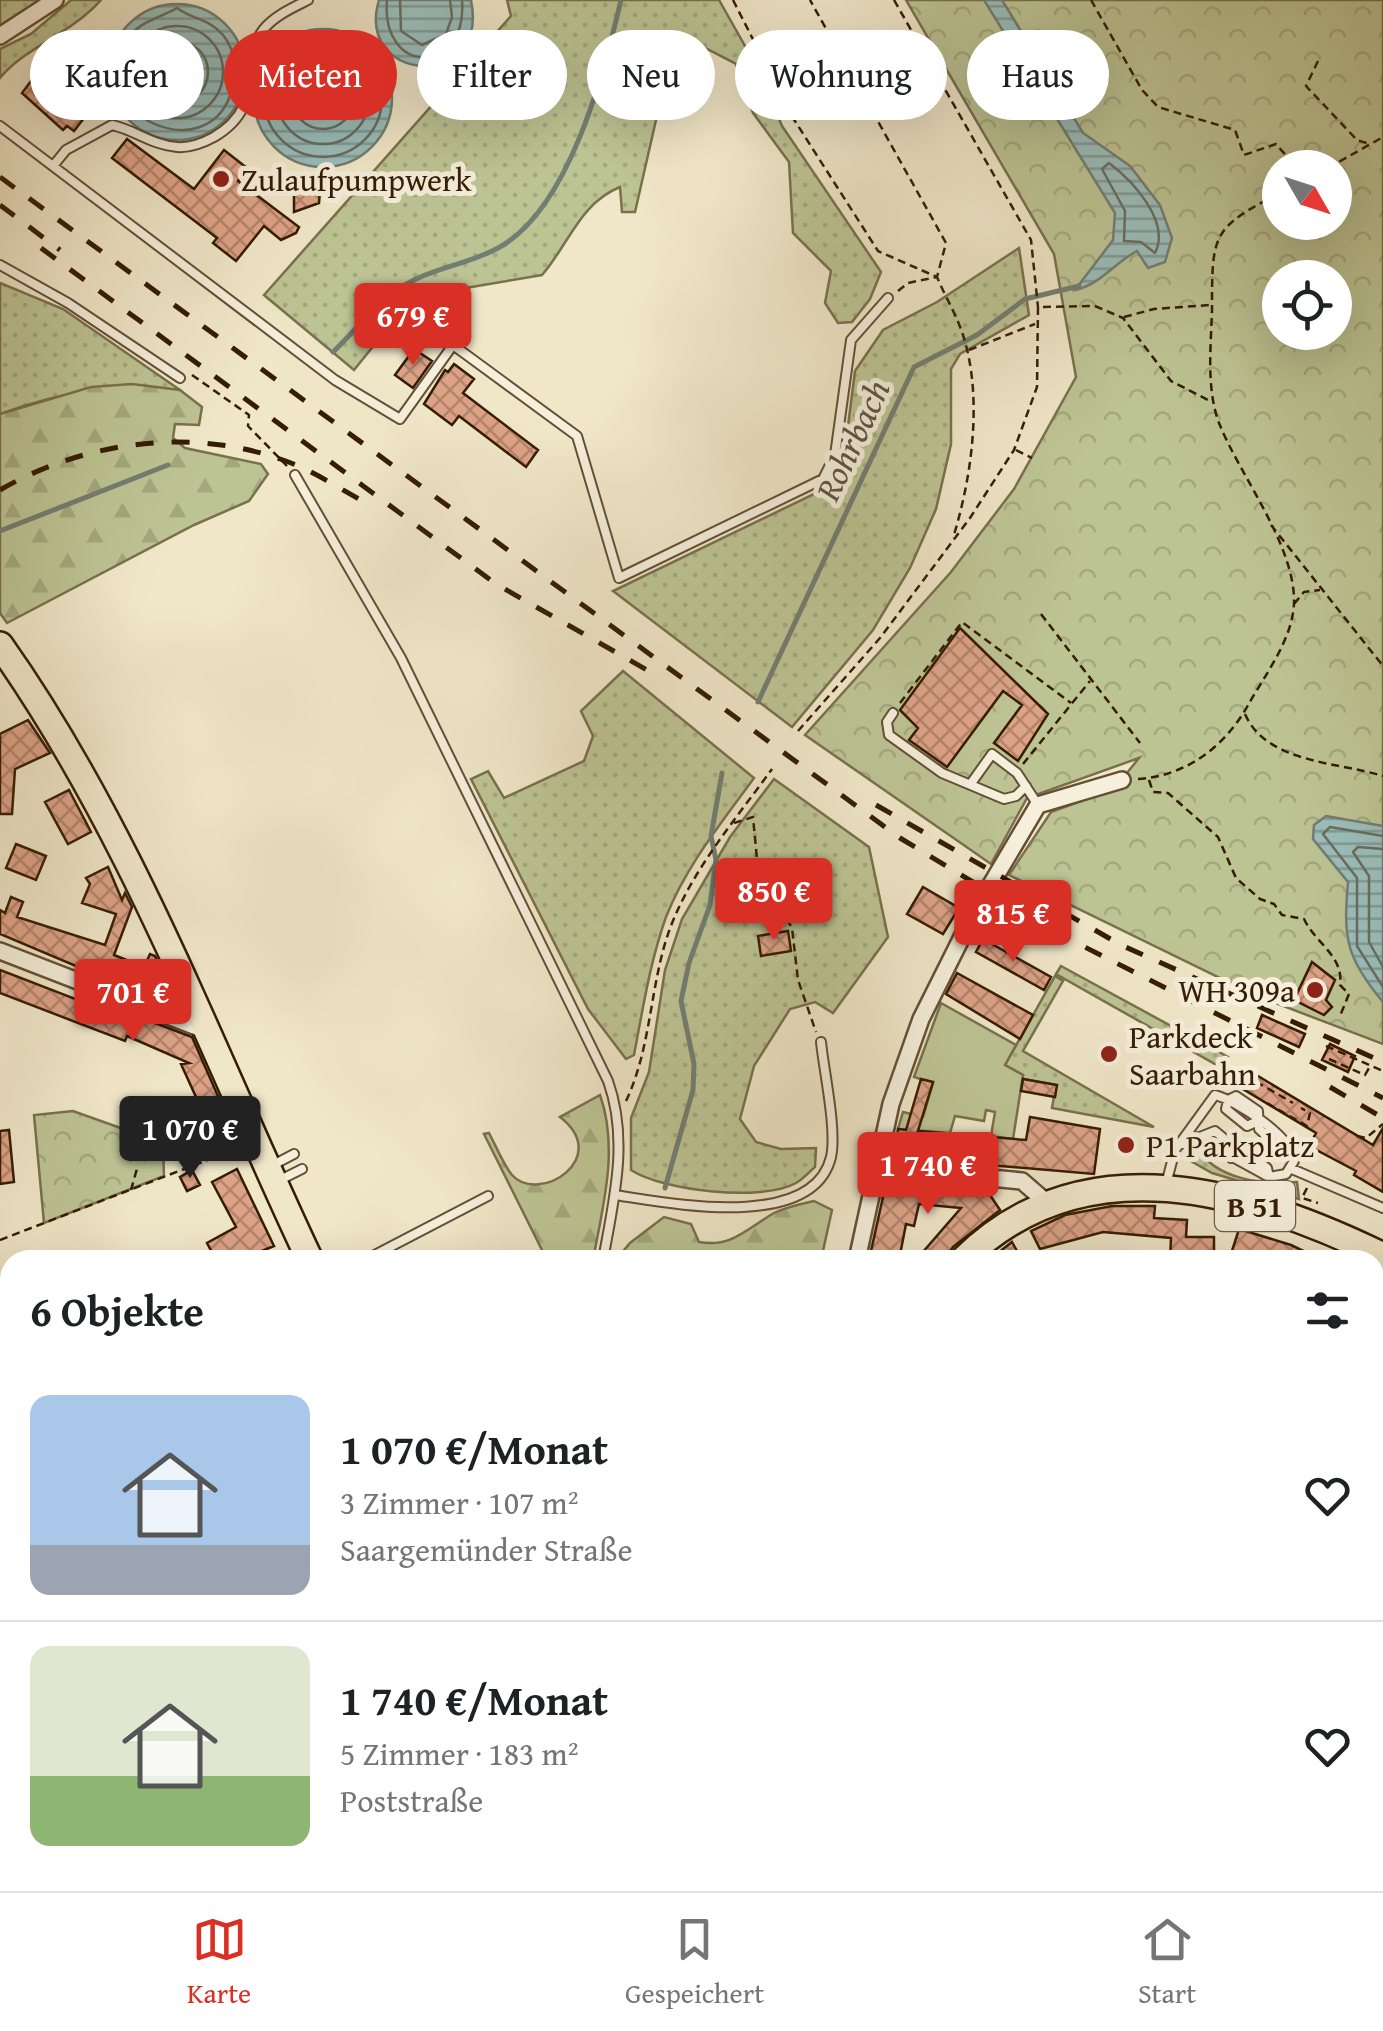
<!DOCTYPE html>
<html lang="de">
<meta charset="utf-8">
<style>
body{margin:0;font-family:"Gentium Book Plus",serif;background:#f2f2f2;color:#202124;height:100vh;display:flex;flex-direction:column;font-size:38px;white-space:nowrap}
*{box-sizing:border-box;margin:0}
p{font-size:32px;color:#757577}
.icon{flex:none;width:55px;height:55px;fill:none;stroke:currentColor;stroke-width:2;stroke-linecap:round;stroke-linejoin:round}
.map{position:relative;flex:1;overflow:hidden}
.panel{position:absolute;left:0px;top:1250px;width:1385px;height:642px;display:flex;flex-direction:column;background:#fff;border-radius:30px 30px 0 0;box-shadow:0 10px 40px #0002}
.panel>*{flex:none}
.hud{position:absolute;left:30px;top:30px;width:1325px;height:90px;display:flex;gap:20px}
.needle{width:65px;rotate:129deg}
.fabs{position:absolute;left:1262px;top:150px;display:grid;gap:20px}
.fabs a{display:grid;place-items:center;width:90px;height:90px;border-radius:50%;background:#fff;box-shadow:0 10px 40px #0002;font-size:50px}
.price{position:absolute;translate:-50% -85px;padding:0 22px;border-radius:10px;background:#d93025;color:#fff;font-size:32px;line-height:65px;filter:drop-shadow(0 2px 5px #0008)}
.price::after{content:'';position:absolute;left:50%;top:60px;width:30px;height:22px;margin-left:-15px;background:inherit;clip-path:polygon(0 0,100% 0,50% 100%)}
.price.current{background:#222;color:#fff}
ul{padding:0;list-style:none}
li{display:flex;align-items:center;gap:30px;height:250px;padding:0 30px}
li+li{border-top:2px solid #e0e0e0}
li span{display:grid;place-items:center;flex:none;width:280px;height:200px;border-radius:20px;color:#555}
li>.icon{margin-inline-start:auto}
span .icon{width:120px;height:120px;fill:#fffc;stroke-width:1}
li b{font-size:42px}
h2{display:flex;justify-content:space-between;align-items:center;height:120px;padding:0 30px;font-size:42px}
.tag{padding:0 35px;border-radius:45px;background:#fff;box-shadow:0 10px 40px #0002;font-size:35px;line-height:90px}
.tag.current{background:#d93025;color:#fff}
.menu{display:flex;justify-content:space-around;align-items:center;height:140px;border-top:2px solid #e0e0e0;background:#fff;font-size:28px;color:#757577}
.menu a{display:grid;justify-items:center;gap:5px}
.menu .current{color:#d93025}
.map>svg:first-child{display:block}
.grass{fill:url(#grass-dots);stroke:#79704c;stroke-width:2.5}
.forest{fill:url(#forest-firs);stroke:#79704c;stroke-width:2.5}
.park{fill:url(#park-crowns);stroke:#79704c;stroke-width:2.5;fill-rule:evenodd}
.garden{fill:#bdc494;stroke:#79704c;stroke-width:2.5}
.water{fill:url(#water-rules);stroke:#727e72;stroke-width:2.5}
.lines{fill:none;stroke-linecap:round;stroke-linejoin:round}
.shore{stroke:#686e60;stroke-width:2.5}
.stream{stroke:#727e72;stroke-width:5}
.building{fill:url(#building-cross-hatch);stroke:#351c03;stroke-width:2.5}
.lane-casing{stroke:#644f34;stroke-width:12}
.street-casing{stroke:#644f34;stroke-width:20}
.secondary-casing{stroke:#351c03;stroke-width:28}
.primary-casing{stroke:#351c03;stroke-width:30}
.path{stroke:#351c03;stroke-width:2.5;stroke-dasharray:8 5;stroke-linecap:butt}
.lane{stroke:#f5efdc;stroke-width:8}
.street{stroke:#f5efdc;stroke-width:15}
.secondary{stroke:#f5efdc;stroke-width:22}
.primary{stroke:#f0e7c9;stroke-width:25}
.rail{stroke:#351c03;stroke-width:5;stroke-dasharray:18 18;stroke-linecap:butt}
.poi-dot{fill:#8f2418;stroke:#f5efdc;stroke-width:4}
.labels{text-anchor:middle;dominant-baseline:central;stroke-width:10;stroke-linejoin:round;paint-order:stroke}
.shield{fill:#f5efdc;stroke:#6f5b44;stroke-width:2.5}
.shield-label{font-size:30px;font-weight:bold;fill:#351c03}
.poi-label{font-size:32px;fill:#351c03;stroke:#f5efdc;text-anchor:start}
.water-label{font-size:35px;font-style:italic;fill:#595544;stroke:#f5efdc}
</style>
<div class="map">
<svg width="1383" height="1891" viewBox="0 0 1383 1891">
<defs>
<pattern id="grass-dots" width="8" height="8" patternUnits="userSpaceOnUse" patternTransform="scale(2.5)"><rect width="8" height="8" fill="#bdc494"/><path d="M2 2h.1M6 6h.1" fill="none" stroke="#a3a87e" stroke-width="1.8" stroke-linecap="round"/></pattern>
<pattern id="forest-firs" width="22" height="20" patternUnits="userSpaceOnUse" patternTransform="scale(2.5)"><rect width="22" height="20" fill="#bdc494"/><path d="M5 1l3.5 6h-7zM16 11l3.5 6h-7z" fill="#a3a87e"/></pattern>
<pattern id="park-crowns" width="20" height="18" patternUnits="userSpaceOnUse" patternTransform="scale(2.5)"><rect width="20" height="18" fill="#bdc494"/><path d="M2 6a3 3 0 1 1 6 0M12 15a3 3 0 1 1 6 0" fill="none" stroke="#a3a87e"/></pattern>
<pattern id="water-rules" width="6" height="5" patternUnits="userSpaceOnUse" patternTransform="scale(2.5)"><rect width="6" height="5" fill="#9bbfbc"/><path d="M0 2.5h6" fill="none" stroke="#7f9a97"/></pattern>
<pattern id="building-cross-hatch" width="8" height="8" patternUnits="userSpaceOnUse" patternTransform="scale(2.5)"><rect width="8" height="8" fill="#dda387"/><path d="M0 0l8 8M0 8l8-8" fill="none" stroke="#b4846c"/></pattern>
</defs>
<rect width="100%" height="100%" fill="#f0e7c9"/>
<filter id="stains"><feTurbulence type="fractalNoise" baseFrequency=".002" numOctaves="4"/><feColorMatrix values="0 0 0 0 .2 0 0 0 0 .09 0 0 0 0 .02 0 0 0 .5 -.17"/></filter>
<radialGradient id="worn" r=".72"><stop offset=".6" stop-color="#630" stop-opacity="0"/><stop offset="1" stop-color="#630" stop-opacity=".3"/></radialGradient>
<path class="grass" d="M 0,0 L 40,0 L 0,27 Z
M 71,0 L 101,0 C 70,35 28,45 0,78 L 0,49 L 31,34 Z
M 507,0 L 719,0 L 758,69 L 782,126 L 881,272 L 870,299 L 852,322 L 838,323 L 825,303 L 831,271 L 793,233 L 789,162 L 753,113 L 736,64 L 684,37 L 656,120 L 635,212 L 622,212 L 620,187 C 580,203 569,244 542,275 L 413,297 L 354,370 L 264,295 L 511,16 Z
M 1019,248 L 1029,315 L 960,354 L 951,369 L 951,444 L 936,509 L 910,568 L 873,630 L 792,727 L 613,591 L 841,481 L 855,371 L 883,330 L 937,302 Z
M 0,283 L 63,309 L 180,390 C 115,382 61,392 0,414 Z
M 623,671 L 754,778 C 722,822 686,866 666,917 C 650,962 643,1008 634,1055 L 626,1059 L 588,1009 L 471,779 L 488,771 L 504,798 L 584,761 L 593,736 L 581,711 Z
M 774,779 L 869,847 L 888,937 L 833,1013 L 815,1002 L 790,1009 L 754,1066 L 740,1119 L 756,1142 L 781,1149 L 816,1148 L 815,1167 C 809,1172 803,1179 796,1183 C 762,1202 663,1191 631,1170 L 631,1118 L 649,1072 L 665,970 L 682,919 L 730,837 Z
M 1061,966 L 1228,1057 L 1222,1068 L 1056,974 Z
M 1055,976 L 1063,981 L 1023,1051 L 1154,1127 L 1052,1108 L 1056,1085 L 1023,1079 L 1023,1075 L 1005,1065 Z
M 1189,1148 L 1197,1148 C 1217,1180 1263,1185 1297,1182 L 1299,1199 L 1212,1173 L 1182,1156 Z"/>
<path class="forest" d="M 132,384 L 180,390 L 202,407 L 199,425 L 175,424 L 173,438 L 185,448 L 261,464 L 268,474 L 249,501 L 194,525 L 7,623 L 0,613 L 0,414 L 91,387 Z
M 600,1095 C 619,1149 603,1205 593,1260 L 547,1260 L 484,1134 L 489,1133 C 496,1146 503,1164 512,1175 C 539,1205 613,1158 560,1117 Z
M 814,1201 L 832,1210 L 821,1260 L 616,1260 L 630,1243 L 664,1217 L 691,1224 L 699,1242 C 732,1248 746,1229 774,1213 C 786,1207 801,1204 814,1201 Z
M 1375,1423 L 1383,1425 L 1383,1891 L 1145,1891 L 1160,1882 L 1375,1882 Z
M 628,1883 L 741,1883 L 737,1891 L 623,1891 Z
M 797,1883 L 797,1882 L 984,1883 L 972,1891 L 792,1891 Z"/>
<path class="park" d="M 906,0 L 1383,0 L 1383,1044 L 1257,996 L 1009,875 L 1051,812 L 1114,789 L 1139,758 L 1027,798 L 991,864 L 805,735 L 951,572 L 1014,489 L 1076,377 L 1054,254 ZM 1280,168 L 1335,168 L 1335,222 L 1280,222 ZM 1280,278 L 1335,278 L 1335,332 L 1280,332 Z
M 134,1106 L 162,1119 L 164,1176 L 44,1223 L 34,1115 L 73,1111 L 129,1131 Z"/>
<path class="garden" d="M 941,1003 L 1016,1045 L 1005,1065 L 1023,1075 L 1013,1139 L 991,1136 L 995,1112 L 986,1110 L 984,1121 L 955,1116 L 950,1133 L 898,1129 L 903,1112 L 923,1117 L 933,1083 L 914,1077 Z"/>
<path class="water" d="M 379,0 L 471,0 C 490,93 354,83 379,0 Z
M 984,0 L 1002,0 L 1083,133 L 1130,166 L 1160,205 L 1172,238 L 1165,262 L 1148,268 L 1137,251 C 1114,263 1100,285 1075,290 L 1113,240 L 1115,213 Z
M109 72a68 68 0 1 1 136 0a68 68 0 1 1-136 0Z
M254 98a69 69 0 1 1 138 0a69 69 0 1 1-138 0Z
M 1326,816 L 1383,826 L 1383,1002 C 1346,958 1343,938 1348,882 L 1313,839 L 1314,825 Z"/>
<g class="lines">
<path class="shore" d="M 387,0 C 380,76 468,77 462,0
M 400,0 L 401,31 L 422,45 L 446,34 L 452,17 L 450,0
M 177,8 C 191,19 210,19 223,35 C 234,49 238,68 233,86 C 212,177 72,110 131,35 C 143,20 162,17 177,8 Z
M131 72a46 46 0 1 1 92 0a46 46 0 1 1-92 0Z
M264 98a59 59 0 1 1 118 0a59 59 0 1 1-118 0Z
M146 72a31 31 0 1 1 62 0a31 31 0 1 1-62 0Z
M277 98a46 46 0 1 1 92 0a46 46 0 1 1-92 0Z
M292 98a31 31 0 1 1 62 0a31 31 0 1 1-62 0Z
M 1109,163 C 1133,181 1171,222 1155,253 L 1141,242 L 1124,241 L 1125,211 L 1102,169 Z
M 1383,836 L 1330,827 L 1323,834 L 1357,878 L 1357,946 L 1383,987
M 1383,849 L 1358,847 L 1353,852 L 1369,876 L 1369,942 L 1383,967"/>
<path class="stream" d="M 333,352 C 358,328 381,296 412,281 C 439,267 471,263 498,248 C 569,210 604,73 621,0
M 0,531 L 168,465
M 758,702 L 914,367 L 977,335 L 1025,299 L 1079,286
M 665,1188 L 693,1090 L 694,1064 L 681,1001 L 689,963 L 710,905 L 716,860 L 711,836 L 722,773"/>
</g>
<path class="building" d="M 40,69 L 87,99 L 84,103 L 91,109 L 74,131 L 67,126 L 63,130 L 22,93 Z
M 127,139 L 194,189 L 224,150 L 247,168 L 238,181 L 299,227 L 296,233 L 281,240 L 264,226 L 236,261 L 213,243 L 217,238 L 112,158 Z
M 310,182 L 320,190 L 319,203 L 294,212 L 294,189 Z
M 414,349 L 432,361 L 413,388 L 395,375 Z
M 454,364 L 474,379 L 463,393 L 538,450 L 526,467 L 459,416 L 452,425 L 424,404 L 445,370 L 448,372 Z
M 960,628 L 1048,714 L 1018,761 L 994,743 L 1022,705 L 1003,691 L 947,767 L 909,740 L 918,728 L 900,710 Z
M 28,720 L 50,753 L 15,769 L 12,814 L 0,814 L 0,734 Z
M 69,790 L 91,832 L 68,844 L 45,802 Z
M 16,844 L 46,856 L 36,880 L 6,868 Z
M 108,867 L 122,900 L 125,893 L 132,907 L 114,955 L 144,967 L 150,954 L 155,956 L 172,993 L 158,1000 L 150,997 L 136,967 L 128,988 L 0,934 L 0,910 L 5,913 L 11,897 L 23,902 L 17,917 L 105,945 L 116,914 L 82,903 L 90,884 L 86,878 Z
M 923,887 L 959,908 L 943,934 L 907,914 Z
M 788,931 L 791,951 L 761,956 L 758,936 Z
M 983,939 L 1051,977 L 1044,990 L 976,952 Z
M 1312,962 L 1335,980 L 1326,1000 L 1332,1007 L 1324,1015 L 1294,1000 Z
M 0,970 L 140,1024 L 142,1018 L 192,1037 L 239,1144 L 221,1152 L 181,1064 L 189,1063 L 127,1036 L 125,1041 L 0,993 Z
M 957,973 L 1033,1015 L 1020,1039 L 946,994 Z
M 1262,1015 L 1305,1034 L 1299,1047 L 1257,1028 Z
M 1330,1044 L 1355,1056 L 1348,1072 L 1322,1060 Z
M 1253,1073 L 1373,1145 L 1383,1128 L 1383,1192 L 1354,1175 L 1356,1171 L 1309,1146 L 1316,1133 L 1243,1089 Z
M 921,1079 L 933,1082 L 918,1131 L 1026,1140 L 1030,1117 L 1100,1129 L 1094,1174 L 895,1157 L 898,1129 L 906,1130 Z
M 1023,1079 L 1057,1085 L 1055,1097 L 1021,1091 Z
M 9,1130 L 14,1182 L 0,1184 L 0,1131 Z
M 237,1169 L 274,1246 L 257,1253 L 260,1260 L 216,1260 L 207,1243 L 236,1227 L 212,1182 Z
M 192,1170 L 200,1185 L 187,1191 L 180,1177 Z
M 887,1179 L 972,1187 L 977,1195 L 986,1189 L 1000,1210 L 953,1247 L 944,1260 L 916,1260 L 961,1208 L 919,1204 L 914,1226 L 906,1224 L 899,1260 L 869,1260 Z
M 1112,1206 L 1155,1206 L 1154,1218 L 1187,1220 L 1186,1237 L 1214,1237 L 1214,1252 L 1185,1252 L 1185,1260 L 1170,1260 L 1171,1238 L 1103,1232 L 1040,1249 L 1031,1231 L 1065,1215 Z
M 1239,1229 L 1291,1245 L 1322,1260 L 1240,1260 L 1231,1254 Z
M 1012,1242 L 1022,1260 L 989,1260 Z"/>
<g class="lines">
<g class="lane-casing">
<path id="lane" d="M 0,126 L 335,380 L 400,419 L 453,345 L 577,436 L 619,578 L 823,479 L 835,455 L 851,340 L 888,298
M 53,166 L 66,150 L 112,125 C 135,130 152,145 177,147 C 189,148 203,143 214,137 C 268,105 235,68 263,30 C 274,16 292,8 308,0
M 0,265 L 68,303 L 180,378
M 295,475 L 401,658 L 608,1081 C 629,1140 614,1199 603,1260
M 893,713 L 887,722 L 889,735 L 942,773 L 1004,799 L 1016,796 L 1026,786
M 972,782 L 992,754 L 1017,773 L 1038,805
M 1228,1100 L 1236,1096 L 1258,1111 L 1259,1129 L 1277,1145 L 1290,1147
M 1228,1100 L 1226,1109 L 1247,1126 L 1258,1121
M 1182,1144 L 1215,1131 L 1233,1146 L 1231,1158
M 1231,1158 L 1247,1152 L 1267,1168 L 1269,1177
M 271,1166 L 294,1154
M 1292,1169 L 1383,1208
M 278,1181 L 302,1169
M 1166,1184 L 1175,1150 L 1215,1095 C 1237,1101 1293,1137 1294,1161 L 1286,1174 L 1269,1177 L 1196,1137
M 615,1195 C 669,1203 813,1232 831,1157 C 837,1130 824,1072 821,1042
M 365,1260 L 488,1196
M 1375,1846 L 1383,1844
M 0,1867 L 10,1860
M 280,1882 L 293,1891
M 98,1891 L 105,1882
M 189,1891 L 197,1882
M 567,1891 L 572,1882
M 660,1891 L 662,1882
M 1293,1891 L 1307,1882"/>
</g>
<g class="street-casing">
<path id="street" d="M 0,36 L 55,0
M 0,951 L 207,1031
M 878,1167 L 1022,1181 L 1045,1201
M 857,1260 L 891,1104 L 921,1019 L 974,913 L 1038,805 L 1122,780
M 0,1307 L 10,1343
M 1375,1329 L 1383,1332"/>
</g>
<g class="secondary-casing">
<path id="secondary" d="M 0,1821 L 10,1816"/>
</g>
<g class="primary-casing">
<path id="primary" d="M 0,645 C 133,833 212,1053 310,1260
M 963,1260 C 1083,1141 1248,1190 1383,1256"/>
</g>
<path class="path" d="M 733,0 L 793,118 L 878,251 L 937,277 L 946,243 L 810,0
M 894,0 L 1031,240 L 1038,307
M 1091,0 L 1142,90 L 1158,107 L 1235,130 L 1244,155 L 1276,144 L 1297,168
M 1318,61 L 1306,86 L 1357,140 L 1370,144
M 1328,168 L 1383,137
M 898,291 L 908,283 L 937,277 C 945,296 957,316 963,335 C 983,397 972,477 953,538
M 1124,317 L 1154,309 L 1210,305
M 969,350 L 1035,324
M 192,375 L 249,415 L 248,426 L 287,466
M 1016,450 L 1032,458
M 1271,525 L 1383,666
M 1294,604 L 1304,592 L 1320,590
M 1041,614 L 1140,743
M 900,703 L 962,622 L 1071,703
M 1245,714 C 1266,763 1338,762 1383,776
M 798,731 L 880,638 L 970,518 L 1014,450 L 1037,387 L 1038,307 L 1095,306 L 1123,318 L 1171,381 L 1212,402
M 1023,764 L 1090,681
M 1138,779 C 1186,776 1224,747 1247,707 C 1264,676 1292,641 1294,604 C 1296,546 1240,476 1219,423 C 1206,388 1211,346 1212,310 C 1212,233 1212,228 1280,193
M 1149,780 L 1153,792 L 1168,793 L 1218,837 L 1236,878 L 1260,899 L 1274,904 L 1282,915 L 1304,919 C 1316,944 1344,956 1340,985 L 1349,994 L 1340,1016
M 734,823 L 753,817 L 758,870 L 792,928 L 798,980 L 816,1032
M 1326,1046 L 1383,1071
M 1329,1059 L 1365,1075 L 1369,1068
M 1208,1082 L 1216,1071 L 1257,1089
M 1258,1088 L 1260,1084 L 1293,1103
M 626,1101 C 654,1042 649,975 675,916 C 698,863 738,816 772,769
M 1267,1103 L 1307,1126 L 1310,1113 L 1301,1108
M 1357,1136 L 1366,1138 L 1383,1124
M 1307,1188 L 1302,1198 L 1318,1203
M 131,1190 L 138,1165
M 0,1240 L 236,1149"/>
<use href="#lane" class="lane"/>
<use href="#street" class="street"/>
<use href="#secondary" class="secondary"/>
<use href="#primary" class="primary"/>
<path class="rail" d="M 0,177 L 900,838 L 1059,934 L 1383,1098
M 0,205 L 60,250
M 41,248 L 496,584 L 647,670
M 0,490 C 83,442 189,427 280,459 C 311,469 340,489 368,504
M 876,805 L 1121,945 L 1383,1062
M 1330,1087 L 1383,1118"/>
</g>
<g class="poi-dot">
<circle cx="221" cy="179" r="10"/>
<circle cx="1315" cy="990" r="10"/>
<circle cx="1109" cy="1054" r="10"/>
<circle cx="1126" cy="1145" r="10"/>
</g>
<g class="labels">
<rect class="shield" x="1215" y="1181" width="80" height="50" rx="8"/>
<g class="shield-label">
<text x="1255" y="1206">B 51</text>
</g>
<g class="poi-label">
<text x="241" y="179">Zulaufpumpwerk</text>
<text x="1295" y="990" text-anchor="end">WH 309a</text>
<text x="1129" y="1036">Parkdeck<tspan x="1129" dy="37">Saarbahn</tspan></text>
<text x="1146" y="1145">P1 Parkplatz</text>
</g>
<g class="water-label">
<text transform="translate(852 440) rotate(-65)">Rohrbach</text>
</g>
</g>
<rect width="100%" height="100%" filter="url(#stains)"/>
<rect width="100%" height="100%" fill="url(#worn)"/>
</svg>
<div class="fabs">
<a><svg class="needle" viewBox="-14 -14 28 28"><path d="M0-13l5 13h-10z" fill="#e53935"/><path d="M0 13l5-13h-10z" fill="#757577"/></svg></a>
<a><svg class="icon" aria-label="locate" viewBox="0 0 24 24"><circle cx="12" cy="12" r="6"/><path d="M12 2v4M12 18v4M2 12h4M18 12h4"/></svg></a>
</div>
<b class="price" style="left:413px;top:368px">679 €</b>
<b class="price" style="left:774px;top:943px">850 €</b>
<b class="price" style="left:1013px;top:965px">815 €</b>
<b class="price" style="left:133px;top:1044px">701 €</b>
<b class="price current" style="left:190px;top:1181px">1 070 €</b>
<b class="price" style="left:928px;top:1217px">1 740 €</b>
<div class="hud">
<a class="tag">Kaufen</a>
<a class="tag current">Mieten</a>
<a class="tag">Filter</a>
<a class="tag">Neu</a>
<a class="tag">Wohnung</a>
<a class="tag">Haus</a>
</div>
<section class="panel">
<h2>6 Objekte<svg class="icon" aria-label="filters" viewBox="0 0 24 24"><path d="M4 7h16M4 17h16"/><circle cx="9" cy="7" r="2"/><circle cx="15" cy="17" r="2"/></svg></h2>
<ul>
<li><span style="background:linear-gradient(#a9c7e8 75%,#9aa5b1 0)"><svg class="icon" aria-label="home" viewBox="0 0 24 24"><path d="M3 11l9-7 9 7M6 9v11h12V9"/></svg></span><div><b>1 070 €/Monat</b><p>3 Zimmer · 107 m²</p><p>Saargemünder Straße</p></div><svg class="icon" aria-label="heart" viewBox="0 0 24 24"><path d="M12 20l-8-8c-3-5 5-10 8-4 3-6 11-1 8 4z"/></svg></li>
<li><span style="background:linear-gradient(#dfe7d0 65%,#8fb573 0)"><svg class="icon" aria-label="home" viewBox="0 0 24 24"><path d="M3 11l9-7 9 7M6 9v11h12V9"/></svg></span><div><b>1 740 €/Monat</b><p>5 Zimmer · 183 m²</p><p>Poststraße</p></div><svg class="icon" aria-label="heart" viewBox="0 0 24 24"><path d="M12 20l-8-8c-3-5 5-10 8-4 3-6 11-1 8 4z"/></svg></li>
</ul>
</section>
</div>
<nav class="menu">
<a class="current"><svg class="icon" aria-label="map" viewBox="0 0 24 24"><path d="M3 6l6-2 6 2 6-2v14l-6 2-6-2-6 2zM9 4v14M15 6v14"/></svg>Karte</a>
<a><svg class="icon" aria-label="saved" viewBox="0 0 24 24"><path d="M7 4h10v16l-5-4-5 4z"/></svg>Gespeichert</a>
<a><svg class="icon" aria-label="home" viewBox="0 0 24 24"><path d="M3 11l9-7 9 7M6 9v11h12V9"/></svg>Start</a>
</nav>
